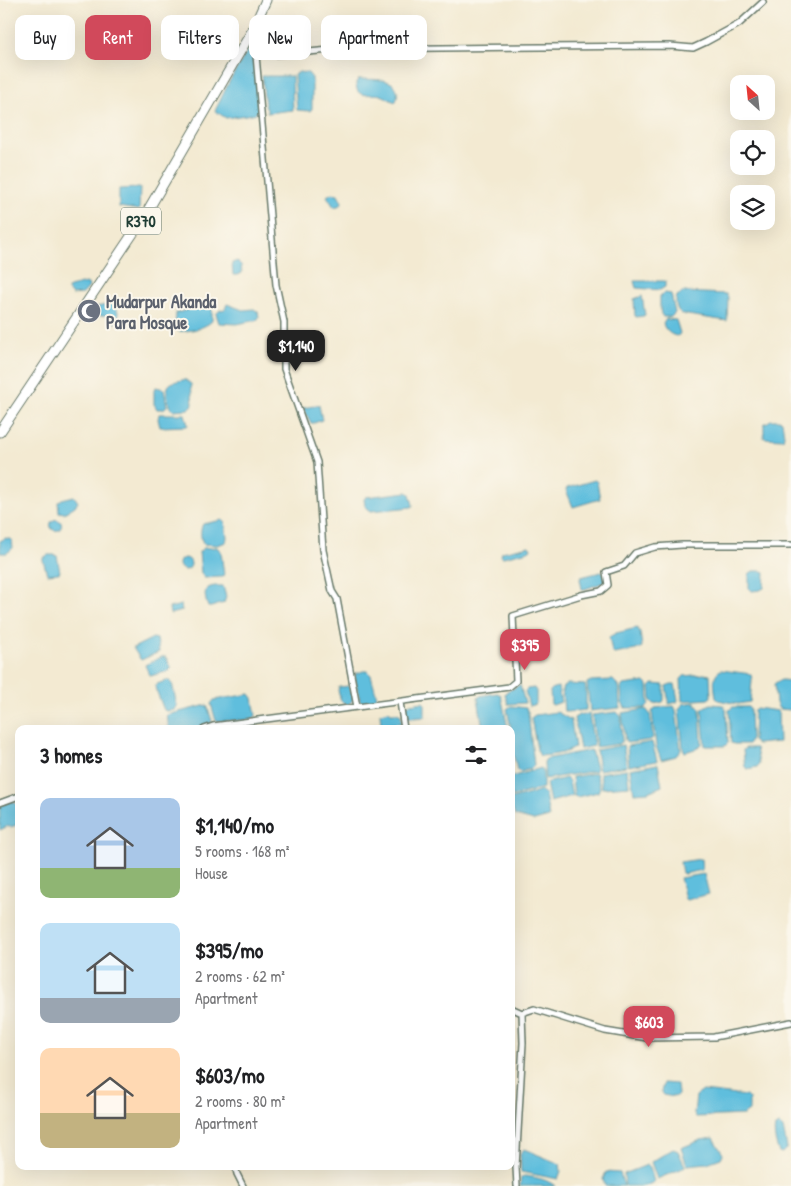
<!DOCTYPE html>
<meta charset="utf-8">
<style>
body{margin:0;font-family:"Patrick Hand",sans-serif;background:#f6f6f6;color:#202124;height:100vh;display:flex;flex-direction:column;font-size:19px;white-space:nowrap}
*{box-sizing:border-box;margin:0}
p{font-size:16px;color:#757577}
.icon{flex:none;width:28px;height:28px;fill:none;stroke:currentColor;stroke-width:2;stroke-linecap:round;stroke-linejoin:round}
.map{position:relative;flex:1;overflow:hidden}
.side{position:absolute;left:15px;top:725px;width:500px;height:445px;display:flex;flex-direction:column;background:#fff;border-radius:10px;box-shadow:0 5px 20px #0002}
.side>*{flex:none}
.guide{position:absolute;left:15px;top:15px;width:500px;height:45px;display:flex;gap:10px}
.needle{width:32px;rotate:333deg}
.controls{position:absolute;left:730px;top:75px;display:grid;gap:10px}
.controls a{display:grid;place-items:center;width:45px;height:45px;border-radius:10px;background:#fff;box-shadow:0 5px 20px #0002;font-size:25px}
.price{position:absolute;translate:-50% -42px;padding:0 11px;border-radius:10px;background:#d1495b;color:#fff;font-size:16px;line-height:32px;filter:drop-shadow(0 1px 2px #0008)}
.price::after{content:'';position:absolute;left:50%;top:30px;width:15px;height:11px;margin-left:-8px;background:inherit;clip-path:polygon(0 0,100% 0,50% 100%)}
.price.current{background:#222;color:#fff}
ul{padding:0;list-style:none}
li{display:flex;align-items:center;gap:15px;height:125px;padding:0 25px}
li span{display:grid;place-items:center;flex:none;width:140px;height:100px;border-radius:10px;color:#555}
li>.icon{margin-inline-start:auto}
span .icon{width:60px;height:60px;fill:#fffc;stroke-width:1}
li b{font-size:21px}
h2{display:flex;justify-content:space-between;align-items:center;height:60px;padding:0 25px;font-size:21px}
.tag{padding:0 18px;border-radius:10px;background:#fff;box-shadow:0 5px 20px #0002;font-size:18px;line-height:45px}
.tag.current{background:#d1495b;color:#fff}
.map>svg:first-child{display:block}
.water{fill:#5fbedd;stroke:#3f7e88}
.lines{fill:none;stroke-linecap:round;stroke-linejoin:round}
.street-casing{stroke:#697a6b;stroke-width:8}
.primary-casing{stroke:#697a6b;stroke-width:11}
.street{stroke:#fff;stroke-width:5}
.primary{stroke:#fff;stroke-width:9}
.labels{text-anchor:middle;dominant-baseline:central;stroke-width:4;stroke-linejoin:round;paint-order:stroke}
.shield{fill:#fbf7ec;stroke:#61756b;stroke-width:1}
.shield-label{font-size:16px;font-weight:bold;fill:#1f3d34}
.worship-label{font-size:18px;font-weight:bold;fill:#5b616d;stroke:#fbf7ec;text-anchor:start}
</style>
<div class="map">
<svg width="791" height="1186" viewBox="0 0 791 1186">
<rect width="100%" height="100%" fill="#fbf7ec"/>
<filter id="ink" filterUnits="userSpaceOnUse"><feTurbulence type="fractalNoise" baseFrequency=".02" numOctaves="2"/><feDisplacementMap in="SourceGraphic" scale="10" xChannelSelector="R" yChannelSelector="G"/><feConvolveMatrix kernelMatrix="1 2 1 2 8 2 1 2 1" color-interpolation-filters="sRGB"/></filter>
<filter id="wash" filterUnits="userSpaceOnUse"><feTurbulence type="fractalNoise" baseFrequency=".0096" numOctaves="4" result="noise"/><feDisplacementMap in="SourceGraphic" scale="20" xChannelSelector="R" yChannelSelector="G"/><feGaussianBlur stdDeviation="1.12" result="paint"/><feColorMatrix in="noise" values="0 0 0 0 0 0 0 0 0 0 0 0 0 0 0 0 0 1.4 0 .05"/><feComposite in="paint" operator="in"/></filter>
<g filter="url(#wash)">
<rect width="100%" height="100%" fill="#f3ead2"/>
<path class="water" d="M 250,48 L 255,64 L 258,112 L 253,114 L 226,118 L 215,111 L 229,82 L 247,51 Z
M 299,72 L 308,73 L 312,78 L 312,109 L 310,111 L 297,110 L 294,75 Z
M 262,76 L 292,76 L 293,110 L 267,113 L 267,108 L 265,107 Z
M 359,79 C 376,80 404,76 396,102 C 391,101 387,97 381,95 C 369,92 356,101 356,82 Z
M 140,188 L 139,210 L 119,207 L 119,189 Z
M 332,193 L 338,194 L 342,202 L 341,205 L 334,207 L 327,196 Z
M 237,261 L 241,265 L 242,273 L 238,275 L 233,275 L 232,263 Z
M 634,281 L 665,281 L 665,287 L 660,290 L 636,288 Z
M 86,283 L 88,284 L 89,287 L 83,294 L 72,295 L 68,290 L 69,287 Z
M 684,292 L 726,294 L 728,297 L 727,321 L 681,314 C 676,309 675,303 677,296 Z
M 665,293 L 671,294 L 675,313 L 671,317 L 663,317 L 661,314 L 660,307 L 660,296 Z
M 642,296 L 645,315 L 643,316 L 636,317 L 635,316 L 634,299 Z
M 112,304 C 118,307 120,317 117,322 L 111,323 L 107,315 L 94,316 L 96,307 Z
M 227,304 L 243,310 L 254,309 L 258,312 L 259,317 L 257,320 L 237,324 L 219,323 L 216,314 L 220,310 L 225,309 Z
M 207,305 L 212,309 L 212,321 C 205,328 188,332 178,331 L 175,325 L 176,313 Z
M 666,319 L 676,320 L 680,333 L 678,336 C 671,336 665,330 663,324 Z
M 182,380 L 186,380 L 191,384 L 193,405 L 188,409 L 173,410 C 169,406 165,393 168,387 C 169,382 178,381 182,380 Z
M 156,387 L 164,389 L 167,406 L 163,409 L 157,409 L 154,404 L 154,389 Z
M 319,405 L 322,420 L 314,423 L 311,423 L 303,408 Z
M 159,414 L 185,414 L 188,425 L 187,426 L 160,427 L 158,419 Z
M 771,420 L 779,420 L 782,421 L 784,435 L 783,439 L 764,438 L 764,424 Z
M 595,480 L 597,482 L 600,499 L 573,507 L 566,490 L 567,488 Z
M 407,492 L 410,494 L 413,505 L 412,507 L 371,511 L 365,506 L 364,499 L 366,497 Z
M 74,496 L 78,502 L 75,506 L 64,513 L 59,512 L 58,502 L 62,499 Z
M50.5 525a5.5 5.5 0 1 1 11 0a5.5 5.5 0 1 1-11 0Z
M 222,520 L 225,522 L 227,537 L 226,542 L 217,545 L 204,544 C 200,540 200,529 203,524 Z
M 6,538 L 12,540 L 13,548 L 7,553 L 0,553 L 0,541 Z
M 529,546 L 531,549 L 528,551 L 503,557 L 501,556 L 502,552 Z
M 217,547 L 221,552 L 224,575 L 222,577 L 204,578 L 201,573 L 199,552 L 204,548 Z
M 48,555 L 54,555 L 57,556 L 60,572 L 58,573 L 47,574 L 43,560 L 43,558 Z
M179 564a6 6 0 1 1 12 0a6 6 0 1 1-12 0Z
M 753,571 L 763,571 L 765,573 L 764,588 L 760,590 L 752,591 L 749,589 L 749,574 Z
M 601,572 L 604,573 L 605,582 L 585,589 L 582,589 L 580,579 L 581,577 Z
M 223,586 L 226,597 L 224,603 L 211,607 L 208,607 C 202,590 205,585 223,586 Z
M 181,605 L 182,611 L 170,614 L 169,608 Z
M 637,628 L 640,632 L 642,647 L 636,650 L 614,654 L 612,652 L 609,637 L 616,633 Z
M 153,638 L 157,639 L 159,652 L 141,660 L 133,648 Z
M 161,657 L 166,657 L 171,668 L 169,671 L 150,676 L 145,665 Z
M 721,670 L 751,674 L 752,681 L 750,702 L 738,704 L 718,700 L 716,698 C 715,688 711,674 721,670 Z
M 363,671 L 367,671 L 371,675 L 377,697 L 373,701 L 362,703 L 360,701 L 355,677 L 355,674 Z
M 704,674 L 710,675 L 711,697 L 708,699 L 682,701 L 681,679 L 684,676 Z
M 168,680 L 172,683 L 177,706 L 174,710 L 168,711 L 164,710 L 155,687 L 157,684 Z
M 613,680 L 619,686 L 620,708 L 590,711 L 587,683 L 591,681 Z
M 782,680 L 791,681 L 791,710 L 779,709 L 776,703 L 774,684 L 778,681 Z
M 645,682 L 648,685 L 649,705 L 646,708 L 625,708 L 622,703 L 621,688 L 623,685 Z
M 567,684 L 585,685 L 586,689 L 586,710 L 566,712 L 564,711 L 562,688 Z
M 653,684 L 664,685 L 664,700 L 663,702 L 654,704 L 651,701 L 650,687 Z
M 671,684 L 675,684 L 678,700 L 677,702 L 669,704 L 666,686 Z
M 520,685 L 525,703 L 508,704 L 505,694 L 506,692 Z
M 349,686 L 353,695 L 353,700 L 348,705 L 341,701 L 338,690 L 339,687 Z
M 558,687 L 561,702 L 553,705 L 551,704 L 550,691 L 553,688 Z
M 534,688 L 536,691 L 536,704 L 529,706 L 525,691 L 527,689 Z
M 497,693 L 501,695 L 508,729 L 483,729 L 478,698 L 480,696 Z
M 250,694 L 253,698 L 256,716 L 251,720 L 216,721 L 211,704 L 214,700 Z
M 423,702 L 425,704 L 425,717 L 412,718 L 407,717 L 405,705 Z
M 695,702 L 700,709 L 702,744 L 698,748 L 685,752 L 683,748 L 679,709 L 683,704 Z
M 711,704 L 723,705 L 726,709 L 728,743 L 725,746 L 705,746 L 702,710 L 704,707 Z
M 207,705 L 212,721 L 210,725 L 196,729 L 169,729 L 167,715 Z
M 511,706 L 526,708 L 528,712 L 534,765 L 531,769 L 520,772 L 517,770 L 511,745 L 512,734 L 507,709 Z
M 674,706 L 676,710 L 681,750 L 676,756 L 661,760 L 656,746 L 652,712 L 655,708 Z
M 733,707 L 748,707 L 750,709 L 751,739 L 749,744 L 734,744 L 731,743 L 729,710 Z
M 756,708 L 778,711 L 779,742 L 757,744 L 753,741 L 754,710 Z
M 646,709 L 650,714 L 653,738 L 650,740 L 627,743 L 625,740 L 622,713 Z
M 389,711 L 391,713 L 397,713 L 401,715 L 402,723 L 381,725 L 380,713 Z
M 557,712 L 571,720 L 575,747 C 566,754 552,755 540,756 L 537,750 L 531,718 L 535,715 Z
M 617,712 L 621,716 L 622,742 L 619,744 L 596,747 L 592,715 Z
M 589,714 L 594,746 L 580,749 L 574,718 L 579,715 Z
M 652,742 L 657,761 L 629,766 L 627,746 Z
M 623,745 L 627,766 L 599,770 L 596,750 Z
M 746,748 L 756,748 L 759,764 L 757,767 L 747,769 L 745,767 L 743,750 Z
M 591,750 L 596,768 L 595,771 L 545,779 L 544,762 L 546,759 Z
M 658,764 L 662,786 L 648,792 L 634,793 L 630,769 Z
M 541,768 L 543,771 L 543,788 L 511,797 L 511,777 Z
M 627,769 L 629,786 L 602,788 L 600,773 Z
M 596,773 L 600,787 L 598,792 L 577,797 L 574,796 L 572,777 Z
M 566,778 L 569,781 L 572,796 L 550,802 L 546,783 Z
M 542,791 L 545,794 L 549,817 L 534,821 L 515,816 L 511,805 L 511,799 Z
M 12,801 L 15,802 L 19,810 L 19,824 L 11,827 L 8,826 L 0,830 L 0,806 Z
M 701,859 L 702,870 L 684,874 L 682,873 L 680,862 Z
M 704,874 L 709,894 L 687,900 L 685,899 L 680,878 Z
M 663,1083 L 677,1084 L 678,1095 L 674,1097 L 663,1095 L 661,1093 Z
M 703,1091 L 746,1096 L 749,1099 L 749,1111 L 743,1115 L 696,1117 L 694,1114 L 696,1096 Z
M 779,1125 L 783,1128 L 787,1148 L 782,1153 L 779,1152 C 776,1145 773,1134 775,1127 Z
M 713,1138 L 723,1154 L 721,1158 L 707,1163 L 687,1165 L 681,1148 L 701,1140 Z
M 524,1149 L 560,1164 L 561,1171 L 558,1179 L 521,1172 L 520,1153 Z
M 673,1149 L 678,1151 L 685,1166 L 681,1169 L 657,1179 L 651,1162 Z
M 647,1165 L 650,1167 L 654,1182 L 645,1186 L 625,1186 L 624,1174 Z
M 606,1172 L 620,1173 L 624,1186 L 605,1186 L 603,1179 Z
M 524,1176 C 534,1177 547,1179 555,1186 L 520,1186 L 521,1178 Z"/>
</g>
<g filter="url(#ink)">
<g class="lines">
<g class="street-casing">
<path id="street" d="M 252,33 L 253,43 L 256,55 L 276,285 L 284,322 L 284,369 L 317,462 L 323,550 L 332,591 L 337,599 L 357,707
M 256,55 C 288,55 319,50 351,49 C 457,47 564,47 670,46 L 693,48 L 706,42 L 739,24 L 763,2
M 400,702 L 404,729
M 204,729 L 213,726 L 509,687 L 516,681 L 513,616 L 581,595 L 601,591 L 608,585 L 606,572 L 624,566 L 635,553 L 655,547 L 682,545 L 791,545
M 0,803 L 19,796
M 511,1008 L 522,1013 L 534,1009 L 605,1031 L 647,1038 L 714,1037 L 791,1022
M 235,1166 L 237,1174 L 243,1186
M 517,1186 L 516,1167 L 523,1043 L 522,1013"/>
</g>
<g class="primary-casing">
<path id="primary" d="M 0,432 L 144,217 L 252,31 L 266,0"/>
</g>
<use href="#street" class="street"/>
<use href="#primary" class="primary"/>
</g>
</g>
<defs>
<g id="mosque-disc" transform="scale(1.25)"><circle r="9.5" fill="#6b7280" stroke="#fbf7ec"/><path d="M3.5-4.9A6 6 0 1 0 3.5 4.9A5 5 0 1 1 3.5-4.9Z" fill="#fff"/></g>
</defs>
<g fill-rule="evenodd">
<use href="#mosque-disc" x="89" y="311"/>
</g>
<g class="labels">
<rect class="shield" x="121" y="207.5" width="40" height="27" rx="4"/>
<g class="shield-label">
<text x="141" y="221">R370</text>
</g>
<g class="worship-label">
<text x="106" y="301">Mudarpur Akanda<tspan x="106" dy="21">Para Mosque</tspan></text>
</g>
</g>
</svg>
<div class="controls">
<a><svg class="needle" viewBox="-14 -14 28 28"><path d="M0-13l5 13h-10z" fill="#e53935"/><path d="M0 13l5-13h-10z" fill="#757577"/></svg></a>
<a><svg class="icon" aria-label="locate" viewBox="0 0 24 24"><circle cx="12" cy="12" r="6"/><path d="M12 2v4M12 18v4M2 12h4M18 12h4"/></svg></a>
<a><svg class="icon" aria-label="layers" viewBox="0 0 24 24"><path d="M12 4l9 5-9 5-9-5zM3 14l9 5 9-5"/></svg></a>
</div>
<b class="price current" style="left:296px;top:372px">$1,140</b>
<b class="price" style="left:525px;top:671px">$395</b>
<b class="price" style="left:649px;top:1048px">$603</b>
<div class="guide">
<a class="tag">Buy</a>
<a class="tag current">Rent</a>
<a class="tag">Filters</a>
<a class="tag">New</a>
<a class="tag">Apartment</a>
</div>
<section class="side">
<h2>3 homes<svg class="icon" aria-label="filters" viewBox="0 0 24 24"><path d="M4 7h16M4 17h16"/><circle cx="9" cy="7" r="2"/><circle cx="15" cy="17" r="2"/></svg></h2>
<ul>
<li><span style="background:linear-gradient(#a9c7e8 70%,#8fb573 0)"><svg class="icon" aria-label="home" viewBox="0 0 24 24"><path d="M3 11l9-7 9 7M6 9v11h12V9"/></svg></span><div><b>$1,140/mo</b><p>5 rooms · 168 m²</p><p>House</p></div></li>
<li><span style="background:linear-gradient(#bfe0f5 75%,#9aa5b1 0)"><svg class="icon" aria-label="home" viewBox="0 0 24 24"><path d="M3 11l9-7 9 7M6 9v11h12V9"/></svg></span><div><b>$395/mo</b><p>2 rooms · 62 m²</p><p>Apartment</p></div></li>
<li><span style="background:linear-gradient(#ffd9b3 65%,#c2b280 0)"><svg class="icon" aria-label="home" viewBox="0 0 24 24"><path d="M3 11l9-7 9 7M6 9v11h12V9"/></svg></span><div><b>$603/mo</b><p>2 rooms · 80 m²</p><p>Apartment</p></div></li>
</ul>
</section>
</div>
